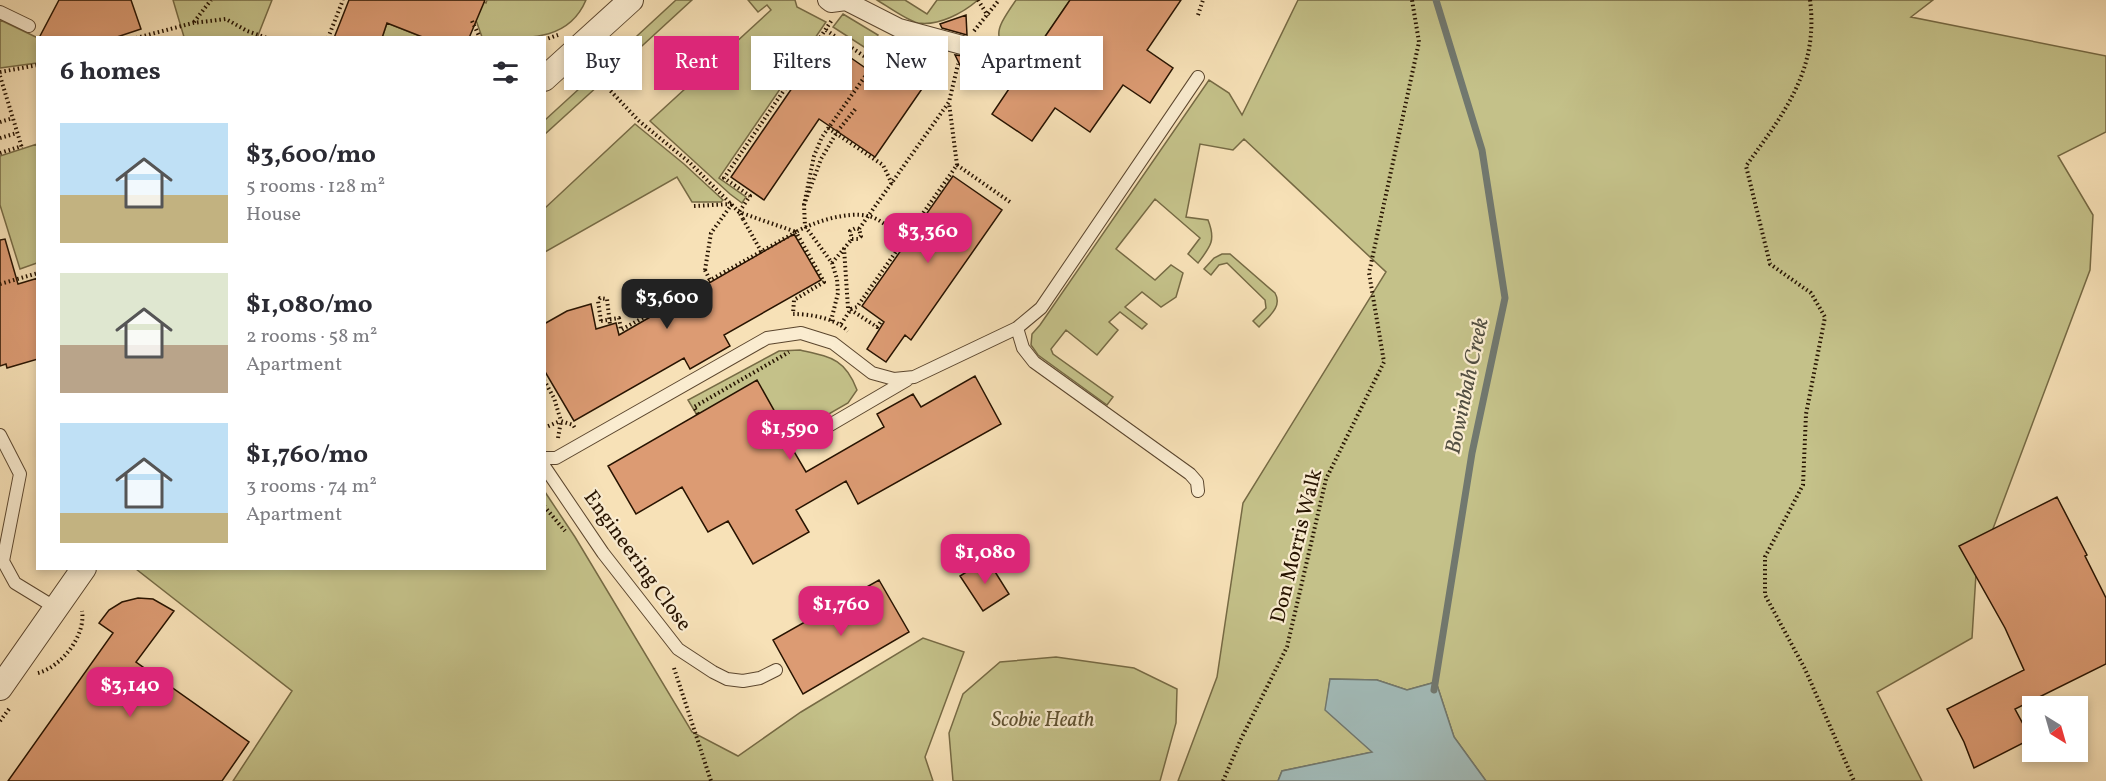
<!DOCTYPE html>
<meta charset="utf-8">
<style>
body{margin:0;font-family:Vollkorn,serif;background:#f2f2f3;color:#2b2b33;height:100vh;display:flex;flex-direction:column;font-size:22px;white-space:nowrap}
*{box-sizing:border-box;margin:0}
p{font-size:20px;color:#7c7c81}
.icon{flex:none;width:33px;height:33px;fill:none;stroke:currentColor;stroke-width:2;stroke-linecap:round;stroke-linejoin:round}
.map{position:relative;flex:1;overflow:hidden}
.sheet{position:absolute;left:36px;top:36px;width:510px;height:534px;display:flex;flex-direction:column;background:#fff;border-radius:0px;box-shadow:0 3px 9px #0003}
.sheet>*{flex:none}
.top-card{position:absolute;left:564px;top:36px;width:570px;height:54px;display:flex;gap:12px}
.needle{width:39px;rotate:143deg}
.fabs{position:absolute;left:2022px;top:696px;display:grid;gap:12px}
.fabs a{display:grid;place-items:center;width:66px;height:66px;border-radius:0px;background:#fff;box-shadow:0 3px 9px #0003;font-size:30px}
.price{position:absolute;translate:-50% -51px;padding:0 14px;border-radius:12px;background:#db2777;color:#fff;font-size:20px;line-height:39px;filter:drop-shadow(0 2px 3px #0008)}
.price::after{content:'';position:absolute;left:50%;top:36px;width:18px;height:14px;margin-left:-9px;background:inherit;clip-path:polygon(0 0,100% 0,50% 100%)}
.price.selected{background:#222;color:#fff}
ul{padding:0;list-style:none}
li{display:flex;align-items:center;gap:18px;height:150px;padding:0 24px}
li span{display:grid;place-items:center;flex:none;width:168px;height:120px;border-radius:0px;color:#555}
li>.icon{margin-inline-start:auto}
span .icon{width:72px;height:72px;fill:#fffc;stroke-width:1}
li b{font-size:26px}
h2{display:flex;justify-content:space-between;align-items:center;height:72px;padding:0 24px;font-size:26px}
.tag{padding:0 21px;border-radius:0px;background:#fff;box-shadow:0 3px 9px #0003;font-size:21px;line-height:54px}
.tag.selected{background:#db2777;color:#fff}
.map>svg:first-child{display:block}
.green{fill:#c4c189;stroke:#766a44;stroke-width:1.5}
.water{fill:#a2bbb9;stroke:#71786f;stroke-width:1.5}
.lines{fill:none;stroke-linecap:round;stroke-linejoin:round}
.stream{stroke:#71786f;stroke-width:7}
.building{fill:#dc9b73;stroke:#271300;stroke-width:1.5}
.service-casing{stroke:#5b462e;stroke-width:14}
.pedestrian-casing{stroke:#5b462e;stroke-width:20}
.minor-casing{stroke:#5b462e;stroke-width:26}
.path{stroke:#271300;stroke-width:4;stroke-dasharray:1.5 3;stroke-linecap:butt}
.service{stroke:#faecd0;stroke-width:12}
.pedestrian{stroke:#faecd0;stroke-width:18}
.minor{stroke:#faecd0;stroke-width:24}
.path-bridge{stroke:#271300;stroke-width:4;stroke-dasharray:1.5 3;stroke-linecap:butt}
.labels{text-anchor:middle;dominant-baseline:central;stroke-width:4.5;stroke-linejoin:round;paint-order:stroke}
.street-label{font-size:21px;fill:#271300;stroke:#faecd0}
.park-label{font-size:21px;font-style:italic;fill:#5e5030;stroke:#faecd0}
.water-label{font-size:22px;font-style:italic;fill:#524e41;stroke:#faecd0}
</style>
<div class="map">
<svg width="2106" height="781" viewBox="0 0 2106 781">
<rect width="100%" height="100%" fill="#f7e1b7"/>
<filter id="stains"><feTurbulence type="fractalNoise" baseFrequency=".00333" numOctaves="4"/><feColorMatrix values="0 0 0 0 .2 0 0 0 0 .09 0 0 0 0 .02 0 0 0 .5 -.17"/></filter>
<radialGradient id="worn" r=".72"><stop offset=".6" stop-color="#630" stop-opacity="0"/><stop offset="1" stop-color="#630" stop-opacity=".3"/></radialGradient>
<path class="green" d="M 173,0 L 272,0 L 257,38 L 184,37 Z
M 479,0 L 486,3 L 487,0 L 586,0 C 567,45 521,37 482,37 L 473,12 Z
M 676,0 L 692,0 L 606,79 L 599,71 Z
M 748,0 L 795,0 L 797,7 L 826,22 L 719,178 L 746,197 L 742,203 L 730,194 L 650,121 L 771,10 L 767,5 L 758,12 Z
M 877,0 L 905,0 L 927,14 L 937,0 L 978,0 C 963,13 939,26 918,23 C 908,21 887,6 877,0 Z
M 1016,0 L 1070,0 L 1027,63 C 992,39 991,36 1016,0 Z
M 1298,0 L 1933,0 L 1911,17 L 2106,56 L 2106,132 L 2058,156 L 2093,215 L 2090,270 L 1976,574 L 1972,638 L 1877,692 L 1922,781 L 1486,781 L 1454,737 L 1436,682 L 1407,690 L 1377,680 L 1330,679 L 1326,710 L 1373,752 L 1282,771 L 1278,781 L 1178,781 L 1217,677 L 1243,503 L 1386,272 L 1244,139 L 1233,150 L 1200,144 L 1186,217 L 1208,220 C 1216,240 1211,246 1198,263 L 1188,254 L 1200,238 L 1155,199 L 1116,249 L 1155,280 L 1171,265 L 1183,273 L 1176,297 L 1161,307 L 1142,292 L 1125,307 L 1147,324 L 1142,329 L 1120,312 L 1109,322 L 1118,330 L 1097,355 L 1066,330 L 1051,349 L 1053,354 L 1113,397 L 1107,405 L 1038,355 L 1031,345 L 1032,334 L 1040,325 L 1209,80 L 1229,93 L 1242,115 Z
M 843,14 L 878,35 L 869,47 L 864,47 L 833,27 Z
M 0,20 L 38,38 L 37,63 L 0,68 Z
M 387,23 L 425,38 L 382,38 Z
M 911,52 L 920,52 L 926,56 L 924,82 L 892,60 L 900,55 Z
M 592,77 L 599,85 L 545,134 L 545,120 Z
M 635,124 L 684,164 L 723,200 L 721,202 L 692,202 L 677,177 L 545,252 L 545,208 Z
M 37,144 L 37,263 L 20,269 L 0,205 L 0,156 Z
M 1222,254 L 1230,254 L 1275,293 C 1283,307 1268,317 1259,327 L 1253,321 L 1266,308 L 1265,300 L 1227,263 L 1219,265 L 1211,275 L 1204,269 L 1214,258 Z
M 800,350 C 830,357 845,358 857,390 L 848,403 L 789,437 L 697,415 L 688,400 L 779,351 Z
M 545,492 L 575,537 L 692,732 L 738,756 L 801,712 L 923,638 L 964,652 L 925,757 L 933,781 L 233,781 L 292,691 L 136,569 L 544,568 Z
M 1056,657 L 1134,668 L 1177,689 L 1176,723 L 1160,781 L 953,781 L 949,733 L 963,694 L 1000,662 Z"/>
<path class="water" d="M 1330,679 L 1377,680 L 1407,690 L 1436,682 L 1454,737 L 1486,781 L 1278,781 L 1282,771 L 1372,752 L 1325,710 Z"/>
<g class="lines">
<path class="stream" d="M 1434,690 L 1472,453 L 1505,298 L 1482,150 L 1436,0"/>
</g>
<path class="building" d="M 59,0 L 131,0 L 141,29 L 114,38 L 39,38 Z
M 349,0 L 485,0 L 469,38 L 425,38 L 387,23 L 382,38 L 334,38 Z
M 1070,0 L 1181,0 L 1147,50 L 1173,68 L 1150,103 L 1123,85 L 1090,132 L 1055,108 L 1032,141 L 992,114 L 1015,80 L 1009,76 L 1020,59 L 1027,63 Z
M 966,15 L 967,35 L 942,28 L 940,24 Z
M 825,40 L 880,78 L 889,65 L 926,83 L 875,157 L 819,119 L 764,200 L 731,177 Z
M 968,54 L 969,84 L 955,55 L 964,56 Z
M 953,176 L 1002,210 L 911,340 L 905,335 L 886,362 L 867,349 L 884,322 L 862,306 Z
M 794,234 L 821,280 L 724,335 L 730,346 L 690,369 L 684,358 L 574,421 L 544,370 L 544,324 L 567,311 L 591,304 L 596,329 L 616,323 L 619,335 Z
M 5,239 L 18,284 L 38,278 L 38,359 L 7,368 L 6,364 L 0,366 L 0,240 Z
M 975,376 L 1001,424 L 858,504 L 846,481 L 796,510 L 809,532 L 753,564 L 728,521 L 708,532 L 682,487 L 636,514 L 608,466 L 757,380 L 789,437 L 786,438 L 806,472 L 884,427 L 877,414 L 913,394 L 921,407 Z
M 2057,497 L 2087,555 L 2085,556 L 2106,598 L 2106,664 L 2015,709 L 2031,739 L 1974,768 L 1964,742 L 1947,709 L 2024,670 L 2005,628 L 1959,546 Z
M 987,559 L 1009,594 L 983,611 L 960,576 Z
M 879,580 L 909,632 L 803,694 L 773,640 Z
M 138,598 L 153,599 L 174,611 L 136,662 L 249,742 L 222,781 L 8,781 L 113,633 L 99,623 L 109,610 L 122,602 Z"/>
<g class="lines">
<g class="service-casing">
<path id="service" d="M 0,12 L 29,26
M 1017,328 L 1023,348 L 1034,362 L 1190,474 L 1197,482 L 1198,491
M 0,435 L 20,474 L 3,561 L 15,583 L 56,608
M 806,439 L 907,380
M 544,458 L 556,458 L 767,338 L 801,333 L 833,343 L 872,373 L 894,379 L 914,377 L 1017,328 L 1041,308 L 1198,77
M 544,466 L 603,553 L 678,649 L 713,672 L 727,679 L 743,681 L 760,678 L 776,670"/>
</g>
<g class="pedestrian-casing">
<path id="pedestrian" d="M 827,0 L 831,3 L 846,1 L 899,28 L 962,45"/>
</g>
<g class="minor-casing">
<path id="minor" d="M 544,79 L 631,0
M 0,688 L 84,568"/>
</g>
<path class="path" d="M 978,0 L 988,16
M 1810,0 C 1819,70 1784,113 1746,166 L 1770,264 L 1811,293 L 1825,317 L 1806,414 L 1803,485 L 1765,557 L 1765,595 L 1805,669 L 1854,781
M 1198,15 L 1203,0
M 472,21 L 480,38
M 194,22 L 211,0
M 826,30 L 874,63
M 974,31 L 999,0
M 136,38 L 193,23 L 226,19 L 247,31 L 267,38
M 328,38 L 343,0
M 544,40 L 558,35
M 979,53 L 1014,68
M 589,68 L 639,121 L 689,162 L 739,212 L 796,232 C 813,222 848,211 868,216 C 880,218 897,234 907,241
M 0,72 L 38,65
M 0,76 L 22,148
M 0,122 L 13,118
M 828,128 L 883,165 L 892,184
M 0,138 L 17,133
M 0,153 L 22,146
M 957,165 L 1010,202
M 694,206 L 732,204
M 743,219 L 739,212 L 750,196 L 724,178 L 832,20
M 859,229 L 856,228 L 850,231 L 852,239 L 858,239 L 861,236 L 859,229 L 949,102 L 958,64
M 844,248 L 848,308 L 877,327 L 882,320
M 832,263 L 852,239
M 705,270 L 711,233 L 732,204
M 0,284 L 38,273
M 601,321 L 619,318 L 621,330 L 796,232 L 824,282 L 794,300 L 793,314 C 810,314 835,318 848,331
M 831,321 L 838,293 L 837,279 L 832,263 L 805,226 L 804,205 L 814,156 L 822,137 L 888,44
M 841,324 L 851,309 L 857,307 L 957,165 L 949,103
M 544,380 L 554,398 L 561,421 L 573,425 L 575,428
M 698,414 L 694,407 L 789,352
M 544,428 L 560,421
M 558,438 L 561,421
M 544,506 L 565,531
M 674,668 L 711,781
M 38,673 C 61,667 86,636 82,611
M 0,721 L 9,709
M 1223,781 L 1241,739 L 1287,647 L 1326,479 L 1384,362 L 1369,273 L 1419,42 L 1412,0"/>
<use href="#service" class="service"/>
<use href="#pedestrian" class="pedestrian"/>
<use href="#minor" class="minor"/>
<path class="path-bridge" d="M 804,205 L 821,159 L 837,132 L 857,107
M 743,219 L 762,253
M 705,270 L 711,282
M 601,321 L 598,301 L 600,298 L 607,299 L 610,325"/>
</g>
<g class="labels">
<g class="street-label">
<text transform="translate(1297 546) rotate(-76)">Don Morris Walk</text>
<text transform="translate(637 561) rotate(54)">Engineering Close</text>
</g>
<g class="park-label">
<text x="1043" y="720">Scobie Heath</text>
</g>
<g class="water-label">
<text transform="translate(1468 386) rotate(-78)">Bowinbah Creek</text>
</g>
</g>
<rect width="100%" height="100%" filter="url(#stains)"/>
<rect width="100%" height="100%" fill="url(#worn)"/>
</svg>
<div class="fabs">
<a><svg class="needle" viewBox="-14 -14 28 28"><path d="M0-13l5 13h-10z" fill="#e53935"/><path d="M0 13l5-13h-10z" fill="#7c7c81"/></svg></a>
</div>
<b class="price" style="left:928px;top:264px">$3,360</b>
<b class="price selected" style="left:667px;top:330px">$3,600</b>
<b class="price" style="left:790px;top:461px">$1,590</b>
<b class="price" style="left:985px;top:585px">$1,080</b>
<b class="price" style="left:841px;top:637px">$1,760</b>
<b class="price" style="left:130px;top:718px">$3,140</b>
<div class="top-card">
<a class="tag">Buy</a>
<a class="tag selected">Rent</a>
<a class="tag">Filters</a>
<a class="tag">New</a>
<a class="tag">Apartment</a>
</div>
<section class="sheet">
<h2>6 homes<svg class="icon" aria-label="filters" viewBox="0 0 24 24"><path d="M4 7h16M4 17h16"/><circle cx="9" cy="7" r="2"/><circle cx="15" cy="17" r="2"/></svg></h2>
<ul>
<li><span style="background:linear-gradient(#bfe0f5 60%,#c2b280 0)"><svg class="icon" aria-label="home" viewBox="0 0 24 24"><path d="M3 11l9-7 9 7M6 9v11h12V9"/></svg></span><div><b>$3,600/mo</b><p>5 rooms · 128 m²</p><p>House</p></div></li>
<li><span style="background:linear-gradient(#dfe7d0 60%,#b9a48a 0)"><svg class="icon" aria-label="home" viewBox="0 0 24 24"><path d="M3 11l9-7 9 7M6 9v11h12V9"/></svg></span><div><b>$1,080/mo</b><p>2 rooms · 58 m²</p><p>Apartment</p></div></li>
<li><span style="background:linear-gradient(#bfe0f5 75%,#c2b280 0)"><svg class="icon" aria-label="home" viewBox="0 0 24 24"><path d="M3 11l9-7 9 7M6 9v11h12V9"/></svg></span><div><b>$1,760/mo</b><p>3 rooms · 74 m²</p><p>Apartment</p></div></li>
</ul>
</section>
</div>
